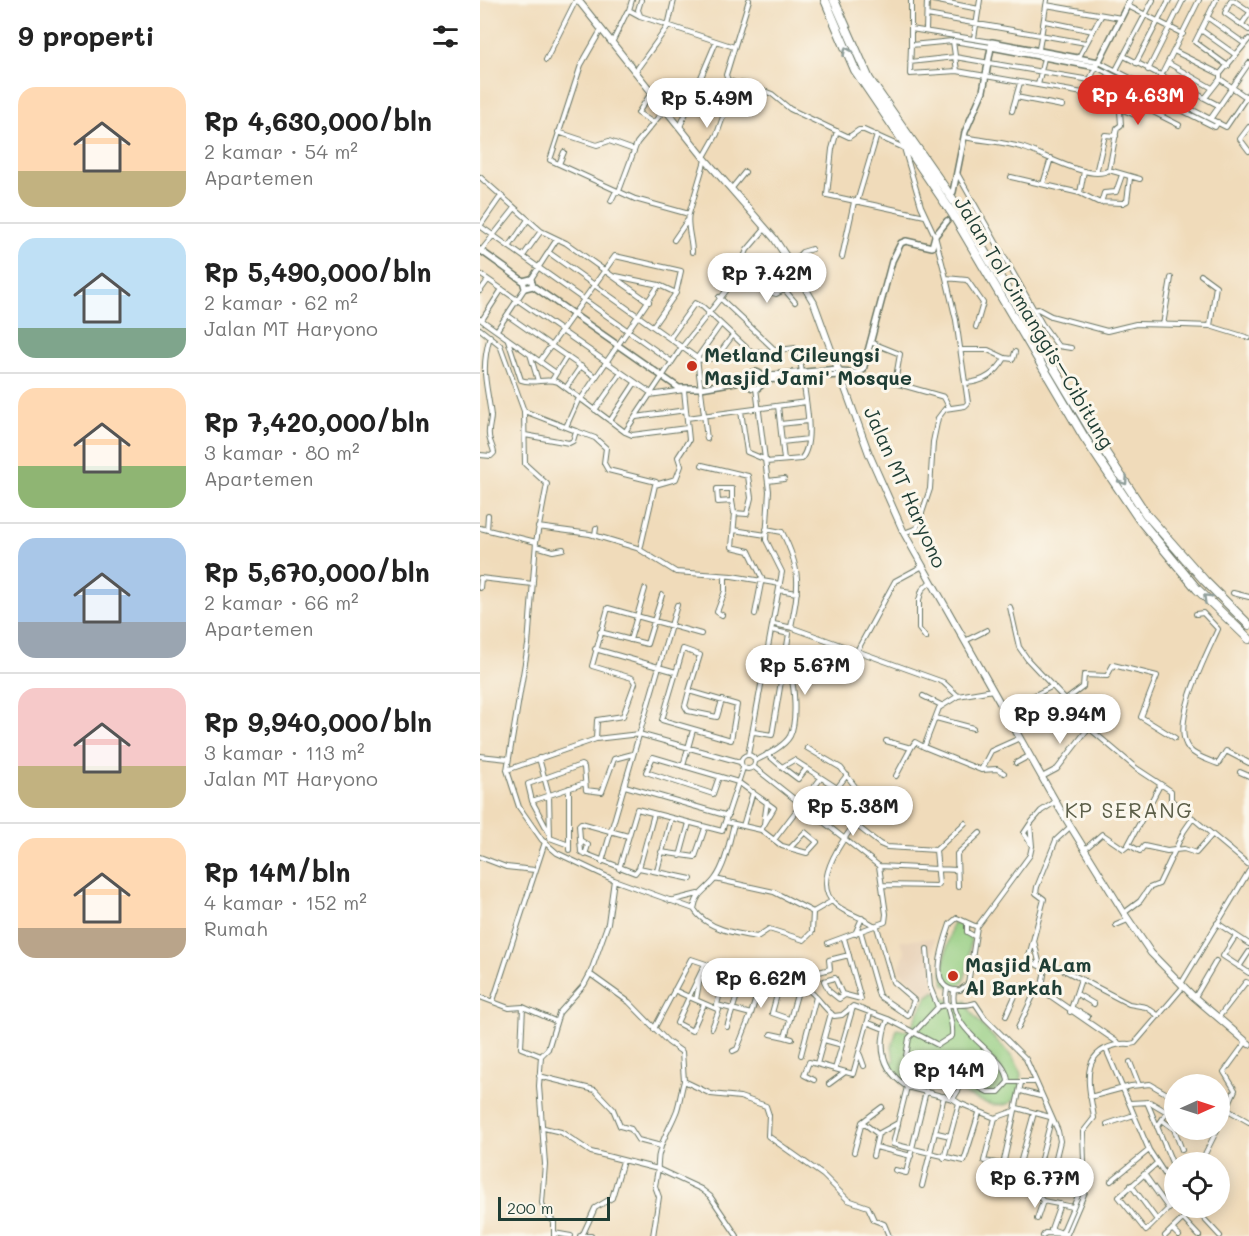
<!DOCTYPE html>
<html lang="id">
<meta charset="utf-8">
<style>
body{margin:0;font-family:Mali,sans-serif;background:#f2f2f2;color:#222;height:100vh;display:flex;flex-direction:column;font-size:22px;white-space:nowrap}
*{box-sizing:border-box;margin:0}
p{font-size:20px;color:#767676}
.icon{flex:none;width:33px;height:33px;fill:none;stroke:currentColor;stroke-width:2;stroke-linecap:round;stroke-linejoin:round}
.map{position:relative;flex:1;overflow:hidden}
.side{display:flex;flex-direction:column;background:#fff;width:480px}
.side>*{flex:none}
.needle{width:39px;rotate:87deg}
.controls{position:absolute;left:684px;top:1074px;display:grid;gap:12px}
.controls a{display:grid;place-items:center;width:66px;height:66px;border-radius:50%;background:#fff;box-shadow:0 3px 15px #0003;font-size:30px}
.scale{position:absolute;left:18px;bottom:15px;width:112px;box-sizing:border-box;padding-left:6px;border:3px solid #1f3d34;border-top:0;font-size:16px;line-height:21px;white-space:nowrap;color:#1f3d34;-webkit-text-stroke:4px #fbf7ec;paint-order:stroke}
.price{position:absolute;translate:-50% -51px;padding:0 14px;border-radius:21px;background:#fff;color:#222;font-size:20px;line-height:39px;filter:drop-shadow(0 2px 3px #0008)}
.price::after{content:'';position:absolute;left:50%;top:36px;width:18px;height:14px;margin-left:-9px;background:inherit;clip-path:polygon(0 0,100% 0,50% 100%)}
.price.selected{background:#d93025;color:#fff}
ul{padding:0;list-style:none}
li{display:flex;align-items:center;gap:18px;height:150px;padding:0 18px}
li+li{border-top:2px solid #e0e0e0}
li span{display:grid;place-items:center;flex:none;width:168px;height:120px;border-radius:18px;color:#555}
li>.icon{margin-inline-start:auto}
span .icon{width:72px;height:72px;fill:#fffc;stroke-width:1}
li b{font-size:26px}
h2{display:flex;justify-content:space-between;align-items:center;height:72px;padding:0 18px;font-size:26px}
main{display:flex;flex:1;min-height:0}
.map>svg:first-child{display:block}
.built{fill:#e7d0b6}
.green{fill:#93cc7f;stroke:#59845a;stroke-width:1.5}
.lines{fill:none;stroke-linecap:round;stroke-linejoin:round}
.minor-casing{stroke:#687463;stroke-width:6}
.tertiary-casing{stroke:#687463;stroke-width:8}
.secondary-casing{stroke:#687463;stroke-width:8}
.motorway-casing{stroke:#687463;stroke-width:10}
.minor{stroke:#fff;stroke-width:4}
.tertiary{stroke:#fff;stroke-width:5}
.secondary{stroke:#fff;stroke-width:6}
.motorway{stroke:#fff;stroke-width:8}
.oneway{stroke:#8f9e9a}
.poi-dot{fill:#c8321e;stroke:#fbf7ec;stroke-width:2}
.labels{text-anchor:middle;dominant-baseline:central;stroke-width:6;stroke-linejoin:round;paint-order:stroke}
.street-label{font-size:20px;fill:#1f3d34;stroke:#fbf7ec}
.poi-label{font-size:20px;font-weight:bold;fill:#1f3d34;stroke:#fbf7ec;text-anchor:start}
.neighbourhood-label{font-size:21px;letter-spacing:1.5px;fill:#5c5f49;stroke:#fbf7ec}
</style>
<main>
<section class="side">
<h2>9 properti<svg class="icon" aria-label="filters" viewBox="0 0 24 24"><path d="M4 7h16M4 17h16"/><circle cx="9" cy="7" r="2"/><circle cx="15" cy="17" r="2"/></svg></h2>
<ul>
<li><span style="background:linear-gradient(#ffd9b3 70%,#c2b280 0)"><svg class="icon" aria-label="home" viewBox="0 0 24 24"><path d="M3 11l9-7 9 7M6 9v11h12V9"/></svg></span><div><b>Rp 4,630,000/bln</b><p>2 kamar · 54 m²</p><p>Apartemen</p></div></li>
<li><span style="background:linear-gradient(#bfe0f5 75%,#7fa58c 0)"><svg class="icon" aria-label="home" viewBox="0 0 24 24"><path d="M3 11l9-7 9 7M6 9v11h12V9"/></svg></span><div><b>Rp 5,490,000/bln</b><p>2 kamar · 62 m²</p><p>Jalan MT Haryono</p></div></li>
<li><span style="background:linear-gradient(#ffd9b3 65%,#8fb573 0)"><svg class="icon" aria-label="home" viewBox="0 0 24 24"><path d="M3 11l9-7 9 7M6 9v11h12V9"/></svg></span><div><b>Rp 7,420,000/bln</b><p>3 kamar · 80 m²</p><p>Apartemen</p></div></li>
<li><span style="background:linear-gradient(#a9c7e8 70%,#9aa5b1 0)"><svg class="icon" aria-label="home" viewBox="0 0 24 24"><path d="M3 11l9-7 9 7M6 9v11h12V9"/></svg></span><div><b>Rp 5,670,000/bln</b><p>2 kamar · 66 m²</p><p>Apartemen</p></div></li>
<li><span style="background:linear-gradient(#f6c9c9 65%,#c2b280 0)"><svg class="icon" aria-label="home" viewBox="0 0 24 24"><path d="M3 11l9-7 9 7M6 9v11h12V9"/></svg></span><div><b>Rp 9,940,000/bln</b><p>3 kamar · 113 m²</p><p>Jalan MT Haryono</p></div></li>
<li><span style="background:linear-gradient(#ffd9b3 75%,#b9a48a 0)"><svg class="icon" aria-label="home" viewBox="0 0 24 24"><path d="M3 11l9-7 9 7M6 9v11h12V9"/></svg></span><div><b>Rp 14M/bln</b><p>4 kamar · 152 m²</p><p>Rumah</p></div></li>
</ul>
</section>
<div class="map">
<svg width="769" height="1236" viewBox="0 0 769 1236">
<rect width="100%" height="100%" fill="#fbf7ec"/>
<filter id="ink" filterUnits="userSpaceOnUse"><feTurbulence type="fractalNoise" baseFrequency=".0167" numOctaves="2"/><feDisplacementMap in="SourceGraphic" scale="12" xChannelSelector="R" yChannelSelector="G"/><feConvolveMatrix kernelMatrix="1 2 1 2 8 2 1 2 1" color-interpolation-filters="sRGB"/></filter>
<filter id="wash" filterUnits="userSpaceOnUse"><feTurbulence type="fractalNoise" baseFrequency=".008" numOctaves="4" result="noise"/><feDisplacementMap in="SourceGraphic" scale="24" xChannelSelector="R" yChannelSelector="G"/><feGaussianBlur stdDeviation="1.35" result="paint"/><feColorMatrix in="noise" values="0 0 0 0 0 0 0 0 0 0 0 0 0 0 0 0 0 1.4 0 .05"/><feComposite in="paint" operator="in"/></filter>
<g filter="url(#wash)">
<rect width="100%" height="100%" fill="#f0dbba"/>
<path class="built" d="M 454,938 L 452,967 L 455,991 L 447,997 L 419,970 L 425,951 L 419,941 Z"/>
<path class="green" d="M 480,922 L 486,934 L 491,938 C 488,955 490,999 465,985 L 462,973 L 472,924 Z
M 455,991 C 463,999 474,1005 486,1001 C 495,1029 543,1055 541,1079 C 539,1125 493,1099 472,1087 L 469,1094 C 444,1089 421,1086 407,1063 L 414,1061 L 412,1047 L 417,1029 L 429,1031 L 447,997 Z"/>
</g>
<g filter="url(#ink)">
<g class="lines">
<g class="minor-casing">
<path id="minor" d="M 152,0 L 149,10 L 160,16 L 254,47
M 453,0 L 499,9
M 736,0 L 715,42 L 748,66
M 751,0 L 745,13 L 769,30
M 753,0 L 769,11
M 566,5 L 641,18
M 648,6 L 703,34
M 160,15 L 158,10 L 161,0
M 447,15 L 606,43
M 727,17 L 765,44
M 565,21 L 613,31
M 762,24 L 769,14
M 431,29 L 431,0
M 121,30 L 101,65 L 70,160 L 155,199 L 209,214 L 225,160
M 446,30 L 447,0
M 721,30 L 756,55
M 494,38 L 500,0
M 473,41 L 477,71
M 132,43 L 147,12
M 431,45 L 431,29 L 512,42
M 511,47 L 473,41 L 431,45 L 430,74 L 477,71 L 603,93 L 655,115 L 661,114 L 672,94
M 559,49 L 567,0
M 694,51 L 740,74
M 644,56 L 738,105
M 599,57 L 621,16
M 66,60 L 96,0
M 430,62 L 475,57 L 610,80 L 699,125
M 619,62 L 746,127 L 769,93
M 656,63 L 689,0
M 688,63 L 732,88
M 636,70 L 673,0
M 668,70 L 703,0
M 155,72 L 188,26 L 194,0
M 740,79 L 769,99
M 255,83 L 248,80 L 246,75 L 269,0
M 558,85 L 564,58
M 674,90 L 719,0
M 171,93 L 158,113 L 172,122
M 603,93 L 616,67 L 735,127 L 738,122
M 536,97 L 582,106
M 725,98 L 740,79 L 740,74 L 769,39
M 532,111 L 540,83
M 731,118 L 769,63
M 200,127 L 236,42
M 769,127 L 760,139 L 769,151
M 357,131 L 352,149 L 347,195 L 445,216
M 78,132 L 117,145 L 129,141 L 154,150
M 484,137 C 504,141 525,142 544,148 C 564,154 610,182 629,170 L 660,179
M 224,157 L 237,134 L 255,83 L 266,84 L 292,94 L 310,109 L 369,137 L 379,130 L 384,130 L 424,148 L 441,206 L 455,236 L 466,278 L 476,320 L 488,403 L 485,406 L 465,409 L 458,418 L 453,442 L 450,489 L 437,528 L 424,533
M 79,164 L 84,152
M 629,170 L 637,128 L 641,125 L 640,111
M 477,173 L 562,324 L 578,346 L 591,348
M 616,173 L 625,135 L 636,136
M 0,177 L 61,231 L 86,243 L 169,302
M 531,177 L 600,193 L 618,202 L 643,203 L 647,201 L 650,178
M 563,184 L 571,158
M 252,188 L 265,172
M 139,191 L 157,143 L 185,109
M 600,193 L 604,171
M 131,201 L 136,191
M 377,202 L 397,135
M 621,203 L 624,193 L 636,192 L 642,175
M 209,214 C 206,224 212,240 212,252
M 0,226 L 192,362
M 0,226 L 21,196
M 194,240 L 207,221
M 29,247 L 47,221
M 0,252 L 35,208
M 68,252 L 217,358 L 227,439
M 43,256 L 61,231
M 362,257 L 374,202
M 311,264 L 322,252 L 332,249
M 0,274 L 171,393
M 721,275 L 736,286 L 730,326
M 136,276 L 179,285 L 196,293
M 466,278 L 487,280 L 503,303 L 496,327
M 51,279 L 77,239
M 254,281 L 296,294 L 302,291 L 311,280
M 304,289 L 315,302
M 0,291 L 8,280
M 239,297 L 295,350
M 554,310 L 558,309 L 571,316 L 627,331 L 656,324 L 703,325 L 730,326 L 769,338
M 27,315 L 116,377
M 0,319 L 76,373
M 2,320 L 22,289
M 683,325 L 691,278
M 0,329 L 20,345 L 44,411 L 45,464 L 67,484 L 56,542 L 48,645 L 27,770 L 39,807 L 62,840 L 77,853 L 134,880 L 128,923 L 110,974 L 149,1002 L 188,1042 L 202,1052 L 204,1081 L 231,1094 L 260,1097 L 286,1106 L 289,1115 L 288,1136 L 343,1175 L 368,1200 L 388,1207 L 394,1220 L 404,1224 L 409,1236
M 17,330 L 45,288
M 190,338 L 215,303 L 223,307 L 272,353
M 28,340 L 41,380 C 53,385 66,377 78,382 L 145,432 L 152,435 L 207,428
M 390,342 L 420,354 L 415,383 L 464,397 L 469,407
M 481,350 L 508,350 L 525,358
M 50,354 L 58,381
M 217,358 L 241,324
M 236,358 L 253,335
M 218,360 L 315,348 L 319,352 L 322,373
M 60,361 L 135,256 L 201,271 L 196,293 L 173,326
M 72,380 L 87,356
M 486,383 C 504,382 516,374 525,358 L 533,359 L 535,352
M 86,388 L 101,366
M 101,399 L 179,285
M 298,406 L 304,460
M 115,410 L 141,373
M 44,411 L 96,431 L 93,441 L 89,443 L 45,435
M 261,411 L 267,452 L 286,460
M 156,417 L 206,410
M 207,418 L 326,402
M 130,421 L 155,383
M 300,424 L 328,421
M 86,427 L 99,398
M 96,431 L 115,438 L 126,448 L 124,463 L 128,470 L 176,482
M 145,432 L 202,347 L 254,281 L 267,250 L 285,229
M 302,442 L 328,439
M 0,455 L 11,456 L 14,453 C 13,446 9,441 9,435 C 8,429 11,422 11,416 C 7,383 0,372 10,336
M 286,462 L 321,459 C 336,443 325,398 323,378
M 222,465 L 268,476 L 271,498 L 267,514 L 254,513 L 252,501 L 238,502 L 237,489 L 252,489 L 252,501
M 288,481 L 304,479
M 255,513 L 252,547 L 269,551 L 282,578 L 275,614
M 58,527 L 110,534 L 157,548 L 196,572 L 252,576 L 300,584
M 0,528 L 56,542
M 286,529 L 302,532 C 322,571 319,586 311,627
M 7,530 L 8,515
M 254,530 L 286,535
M 115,535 L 116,528
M 56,546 L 73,551 L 83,549
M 160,550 L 175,485 L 196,479 L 201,466 L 198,457 L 209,440 L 204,390 L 170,395
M 0,578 L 53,584
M 0,588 L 1,578
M 299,590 L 317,593
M 753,593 L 769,597
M 530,607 L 539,647 L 548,660 L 610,726 L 577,769 L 562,777
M 716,614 L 723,613 L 738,629 C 727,654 689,726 709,749 C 716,757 729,760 738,764 L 746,751 L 769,763
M 242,615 L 237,612 L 245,591 L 245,576
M 294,624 L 313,628 L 463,682 L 478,696 L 513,690
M 120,632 L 167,644 L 182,595
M 446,638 L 439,629 L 439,600 L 442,590 L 450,582
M 150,640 L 165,589
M 485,641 L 507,630
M 115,649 L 196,672
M 203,649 L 220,655 L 209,691 L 257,705 L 251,740 L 182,720 Z
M 377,651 L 415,581 L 441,567
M 209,691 L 205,706 L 208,711 L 237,717 L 242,700
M 443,696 L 461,705
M 587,699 L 603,687 L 604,675 L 627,676 L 633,665 L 677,676 L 661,717 L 695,738
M 525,710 L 573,686
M 456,718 L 493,728
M 609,728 L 656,768 L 691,791 L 691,800 L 769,865
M 274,732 L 292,735 L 309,634 L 292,630
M 116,739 L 117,720 L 143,716 L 155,683 L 152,678 L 112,666 L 128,608 L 221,634
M 406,741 L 431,748 L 435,742 L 444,747 L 459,708 L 478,696
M 444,747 L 501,770 L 517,769 L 524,773
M 327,748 L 361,768 L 377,789 L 374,798 L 383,807
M 287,754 L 302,767 L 314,760 L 357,788 L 348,803 L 400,844 L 407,847 L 456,850 L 485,823
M261 762a7 7 0 1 1 14 0a7 7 0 1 1-14 0Z
M 268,755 L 302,572 L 286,540 L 289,491 L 276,388
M 0,756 L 28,759
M 59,758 L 69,795 L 70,838 L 89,845
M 275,761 C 285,756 304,747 310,736 C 317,722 316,679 306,667
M 536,763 L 549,756
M 203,766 L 213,730
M 274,767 L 399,866 L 477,870
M 302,767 L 318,779 L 327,768
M 27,770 L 116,739 L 159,734 L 260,762
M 501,770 L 511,751 L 540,738
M 760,772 L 769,776
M 416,776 L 431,748
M 239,777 L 233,794 L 166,772 L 173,757 L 258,782 L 294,808 L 281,830
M 145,786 L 248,816
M 89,788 L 89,850
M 357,788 L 367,775
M 52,801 L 105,783
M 246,822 L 281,830 L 302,846 L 327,853 L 337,842 L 325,832 L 311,847
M 254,824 C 249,842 246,864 235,879 C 226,891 216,893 214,909 C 226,929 257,934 277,937 L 289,929 L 324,940 L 332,932 L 333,912
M 284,824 L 287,802
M 375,824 C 361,842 331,883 355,904 C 367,915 384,917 396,927
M 550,824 L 544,833 L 552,846
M 263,826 L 273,792
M 590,827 L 576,840 L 557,887 L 556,893 L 564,899 L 548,960 L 565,969 L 570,966 L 578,967 L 649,1004 L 666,1007 L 679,1016
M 69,833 L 52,801 L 48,784 L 101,765 L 104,767 L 106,790 L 122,792 L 134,759 L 153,754
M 148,836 L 101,823 L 99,825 L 101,852 L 155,873 L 159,868 L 174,814
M 100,840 L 108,845 L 105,855
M 294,840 L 341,778
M 648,845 L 680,785
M 604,850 L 622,834 L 644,849 L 649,845 L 660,851 L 664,846 L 687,851 L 704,849 L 716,853 L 731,836
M 181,852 L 215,857 L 225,828
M 200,856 L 209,823
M 0,857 L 26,867 L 55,870
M 122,862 L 197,605
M 159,868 L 211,879
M 139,869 L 157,809 L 242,831 L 263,768
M 177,871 L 191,818
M 235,879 L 294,892 L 333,912 L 352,901
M 134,880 L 214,909
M 403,885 L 457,886 L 459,884 L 456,850
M 478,887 L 477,854 L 500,833
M 190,901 L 218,894
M 644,913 L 660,901 L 669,888 L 679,884 L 704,831 L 713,818
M 487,923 L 487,932 L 494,936
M 737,923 L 769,944
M 636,925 L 648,920
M 497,927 L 477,918 L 470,924 C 464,942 445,993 480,990 L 488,984 L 497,927 L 550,855 L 552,846 L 550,824 L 561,811 L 575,802
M 381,933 L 399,996 L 428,1016 L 434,1000 L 413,982 L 397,927
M 375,934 L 382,918
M 755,937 L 743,956 L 769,973
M 364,938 L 381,999 L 362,994 L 355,978 L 344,981 L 349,991 L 359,999 L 365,995
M 554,941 L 560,966
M 348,943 L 405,922 L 406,914 L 399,866
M 447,949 L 450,987 L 458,1007 C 470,1002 482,1008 495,1003 L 505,1018 L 546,1059 L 578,1131 L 580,1141 L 571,1178 L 539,1167 L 504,1161 L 515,1118 L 534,1111
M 759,967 L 769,952
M 284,972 L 271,1014 L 237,1005 L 246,967 C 273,967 310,973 331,992 C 339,999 345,1009 354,1016 L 362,1015 L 373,1006 L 408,1019 L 458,1045 L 472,1036 C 474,1017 463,1008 467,989
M 339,972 L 350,969 L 349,960 L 369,955
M 302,977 L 292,1013 L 309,1019
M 701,984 L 769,871
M 194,990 L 209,997 L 225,964
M 474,991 C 467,1035 528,1053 528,1082
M 561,992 L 565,969
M 597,994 L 614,1004
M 0,997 L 29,1008 L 43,1007 L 75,1021
M 715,997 L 736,961
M 216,1000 L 220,978
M 13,1001 L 65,842
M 224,1004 L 212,1031 L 197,1023 L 209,997 L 239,1010 L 232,1028
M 43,1007 L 41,1048 L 61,1056
M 458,1007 L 429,1038 L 426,1056 L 436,1065 L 485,1080
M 592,1008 L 608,1017
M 590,1012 L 601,979
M 526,1016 L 540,985 L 569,995 L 640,1044
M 738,1018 L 766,982 L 769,983
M 389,1023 L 404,1029
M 247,1027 L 266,967
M 538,1028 L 556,990
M 174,1029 L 211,959 L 235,967 L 246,967
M 291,1034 L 305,1037
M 312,1039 L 305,1037 L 320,984
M 344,1040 L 362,1045
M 626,1049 L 669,1150 L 631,1181
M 253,1051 L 257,1049 L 271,1014
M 321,1055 L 336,997
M 380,1055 L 384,1066
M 650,1062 L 659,1085
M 337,1064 L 373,1074 L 390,1013
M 355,1069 L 373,1007
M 59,1076 L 115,1090 L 133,1109 L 140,1126 L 151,1129 L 158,1140 L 181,1146
M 334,1080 L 324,1075 L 329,1062 L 337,1064 L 351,1013
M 204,1081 C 201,1091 200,1101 197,1110 C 190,1129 176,1147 178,1169 L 221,1189 L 230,1196 L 257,1236
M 528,1082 L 554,1082
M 349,1084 L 364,1073
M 706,1084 L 708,1083
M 427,1087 L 473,1099
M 541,1091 L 560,1096
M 464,1096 L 450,1153 L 484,1161 L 499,1113
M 610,1097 L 651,1086 L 670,1084 L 694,1098
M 667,1102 L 693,1165
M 479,1103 L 473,1099 L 485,1080 L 508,1092 L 519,1092 L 528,1082
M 650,1103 L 670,1102 L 687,1112
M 537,1108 L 570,1117
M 746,1109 L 769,1122
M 571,1120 L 553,1190 L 563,1201 L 593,1207
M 682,1120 L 694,1129 L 702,1150
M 418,1124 L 413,1144 L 450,1153 L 442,1186
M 627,1124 L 654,1115
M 740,1124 L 755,1090 L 744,1072 L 766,1042
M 677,1127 L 694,1102
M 64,1128 L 81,1132 L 111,1152 L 178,1169 L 175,1186 L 179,1197 L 173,1236
M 457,1133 L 470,1136
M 398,1134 L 382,1122 L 402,1107
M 396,1147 L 431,1156
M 669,1150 L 694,1188
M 374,1152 L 382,1122
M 393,1156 L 398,1134 L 418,1123 L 427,1087 C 402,1070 397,1047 408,1019
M 464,1158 L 479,1103 L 515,1118
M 721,1162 L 737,1130
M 677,1163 L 639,1197 L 666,1231 L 694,1203
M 523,1165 L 541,1083
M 539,1167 L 554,1113
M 415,1170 L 426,1173 L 446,1091
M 664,1174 L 689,1209
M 554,1184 L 564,1182 L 600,1191 L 582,1233 L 571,1229 L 580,1204
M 651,1185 L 677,1220
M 557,1219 L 563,1201
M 703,1219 L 719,1236
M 692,1229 L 699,1236
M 74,1233 L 91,1236
M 103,1234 L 115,1208 L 132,1198 L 143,1161
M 74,1236 L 74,1222 L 65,1213 L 62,1203 L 65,1164 L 59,1086 L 61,1056 L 68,1049 L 79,1013 L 104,985 L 110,974
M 100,1236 L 111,1236
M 563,1236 L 565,1233 L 587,1234 L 605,1192 L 603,1132 L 614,1118 C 610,1088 596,1051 641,1044 C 646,1043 649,1045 655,1043 L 703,987
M 685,1236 L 714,1208 L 740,1236"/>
</g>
<g class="tertiary-casing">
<path id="tertiary" d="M 511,47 L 616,67 L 650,0
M 473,192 L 485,132 L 503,91 L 512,42 L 619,62
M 0,250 L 43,281
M 53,286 L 45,288 L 43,281 L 51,279 L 53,286 L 199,388 L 221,388 L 267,380
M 359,372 L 377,373 L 383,370 L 412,261 L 421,243 L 426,241 L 452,247 L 455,236 L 467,221
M267 380a8 8 0 1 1 16 0a8 8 0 1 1-16 0Z
M 282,376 L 358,369
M 283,380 L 360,375"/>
</g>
<g class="secondary-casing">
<path id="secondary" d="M 98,0 L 225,159 L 294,238 L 311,264 L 334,303 L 389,454 L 424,533 L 581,811 L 644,913 L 671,953 L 714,997 L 769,1044"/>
</g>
<g class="motorway-casing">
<path id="motorway" d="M 345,0 L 375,70 L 472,213 L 604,437 L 659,519 L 717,589 L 769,639
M 354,0 L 389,79 L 476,204 L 612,432 L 666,514 L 725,581 L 769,625"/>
</g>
<use href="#minor" class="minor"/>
<use href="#tertiary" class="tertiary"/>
<use href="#secondary" class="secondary"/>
<use href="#motorway" class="motorway"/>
</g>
<defs><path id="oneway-chevron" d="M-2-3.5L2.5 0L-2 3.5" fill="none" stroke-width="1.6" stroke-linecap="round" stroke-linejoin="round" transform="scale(1.5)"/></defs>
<g class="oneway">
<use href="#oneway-chevron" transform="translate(367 51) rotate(-114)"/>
<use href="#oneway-chevron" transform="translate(644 481) rotate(57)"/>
<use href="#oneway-chevron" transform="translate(727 598) rotate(-136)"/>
</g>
</g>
<g class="poi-dot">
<circle cx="212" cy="366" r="6"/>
<circle cx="473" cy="976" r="6"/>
</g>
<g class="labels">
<g class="street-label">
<text transform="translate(555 322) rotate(59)">Jalan Tol Cimanggis–Cibitung</text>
<text transform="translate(426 487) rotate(66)">Jalan MT Haryono</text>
</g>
<g class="poi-label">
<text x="224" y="354">Metland Cileungsi<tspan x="224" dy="23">Masjid Jami' Mosque</tspan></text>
<text x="485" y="964">Masjid ALam<tspan x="485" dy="23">Al Barkah</tspan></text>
</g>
<g class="neighbourhood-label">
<text x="649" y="809">KP SERANG</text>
</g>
</g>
</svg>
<div class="controls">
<a><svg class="needle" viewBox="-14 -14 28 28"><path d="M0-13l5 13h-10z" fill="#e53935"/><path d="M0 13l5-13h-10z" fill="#767676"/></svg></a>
<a><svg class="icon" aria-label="locate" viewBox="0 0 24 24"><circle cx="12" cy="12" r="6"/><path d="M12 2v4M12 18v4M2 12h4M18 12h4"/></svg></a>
</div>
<div class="scale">200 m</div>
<b class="price selected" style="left:658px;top:126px">Rp 4.63M</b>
<b class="price" style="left:227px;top:129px">Rp 5.49M</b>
<b class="price" style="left:287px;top:304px">Rp 7.42M</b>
<b class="price" style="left:325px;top:696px">Rp 5.67M</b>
<b class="price" style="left:580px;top:745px">Rp 9.94M</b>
<b class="price" style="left:373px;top:837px">Rp 5.38M</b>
<b class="price" style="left:281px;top:1009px">Rp 6.62M</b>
<b class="price" style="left:469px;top:1101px">Rp 14M</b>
<b class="price" style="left:555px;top:1209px">Rp 6.77M</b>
</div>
</main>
